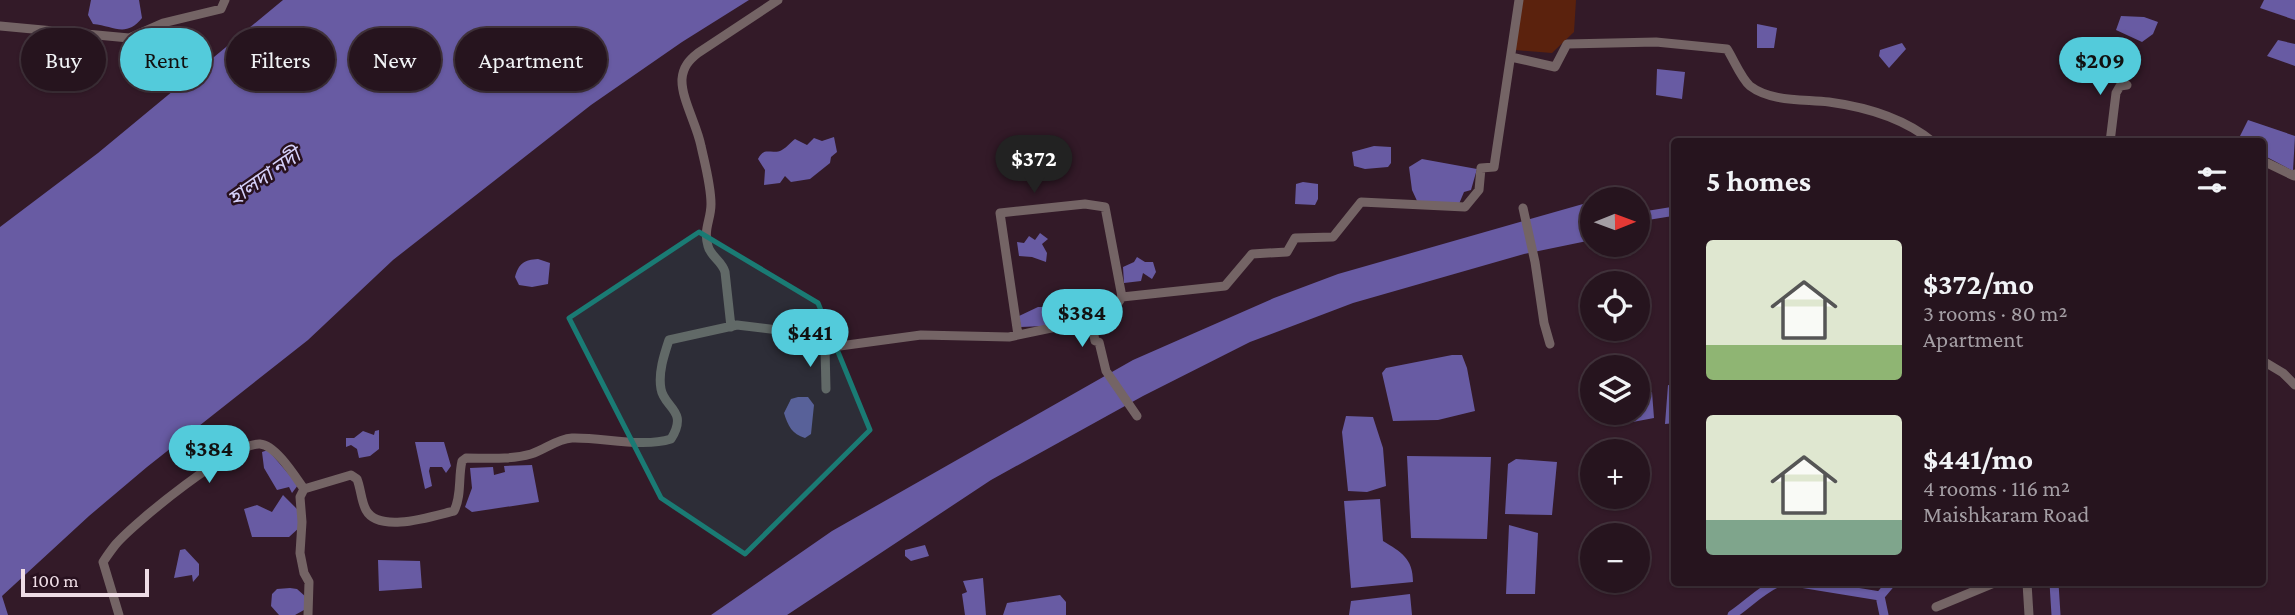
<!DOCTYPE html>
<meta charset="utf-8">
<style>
body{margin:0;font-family:"Crimson Pro","Noto Sans Bengali",serif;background:#32212b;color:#f1f3f6;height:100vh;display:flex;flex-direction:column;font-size:26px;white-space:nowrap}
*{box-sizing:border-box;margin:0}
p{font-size:23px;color:#a49ea4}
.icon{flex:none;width:38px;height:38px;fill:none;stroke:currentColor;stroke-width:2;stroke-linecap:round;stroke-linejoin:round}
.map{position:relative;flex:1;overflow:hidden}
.panel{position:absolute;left:1671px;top:138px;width:595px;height:448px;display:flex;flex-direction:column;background:#26141e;border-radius:7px;box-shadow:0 2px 5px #0004,0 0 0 2px #42333c}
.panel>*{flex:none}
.hud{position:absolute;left:21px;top:28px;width:665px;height:63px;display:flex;gap:14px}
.needle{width:46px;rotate:89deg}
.buttons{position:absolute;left:1580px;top:187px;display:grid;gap:14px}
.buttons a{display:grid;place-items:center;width:70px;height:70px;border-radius:50%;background:#26141e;box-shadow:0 2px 5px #0004,0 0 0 2px #42333c;font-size:35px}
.scale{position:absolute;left:21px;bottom:18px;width:128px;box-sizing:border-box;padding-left:7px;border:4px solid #efdde6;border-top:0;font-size:19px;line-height:24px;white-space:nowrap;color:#efdde6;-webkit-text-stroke:5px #28111f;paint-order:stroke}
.price{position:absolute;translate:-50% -60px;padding:0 16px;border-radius:24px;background:#53cbdb;color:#111;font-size:23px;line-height:46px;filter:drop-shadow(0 2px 4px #0008)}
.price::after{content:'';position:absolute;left:50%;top:42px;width:21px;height:16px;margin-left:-10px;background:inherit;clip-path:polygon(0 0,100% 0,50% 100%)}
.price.on{background:#222;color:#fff}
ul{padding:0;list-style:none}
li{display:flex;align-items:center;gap:21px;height:175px;padding:0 35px}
li span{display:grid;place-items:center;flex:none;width:196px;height:140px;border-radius:7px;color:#555}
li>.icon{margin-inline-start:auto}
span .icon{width:84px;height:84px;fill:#fffc;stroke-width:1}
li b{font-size:30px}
h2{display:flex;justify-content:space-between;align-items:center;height:84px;padding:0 35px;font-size:30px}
.pill{padding:0 24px;border-radius:32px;background:#26141e;box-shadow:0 2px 5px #0004,0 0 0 2px #42333c;font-size:24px;line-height:63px}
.pill.on{background:#53cbdb;color:#111}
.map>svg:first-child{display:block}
.green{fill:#5b220d}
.water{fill:#685ba3}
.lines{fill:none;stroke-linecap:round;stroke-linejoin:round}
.canal{stroke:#685ba3;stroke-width:9}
.street{stroke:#746465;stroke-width:9}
.marked{fill:#1a7b74;fill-opacity:0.2;stroke:#1a7b74;stroke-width:5;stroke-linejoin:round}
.labels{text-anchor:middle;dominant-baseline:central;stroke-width:5;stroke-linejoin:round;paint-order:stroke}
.water-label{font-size:21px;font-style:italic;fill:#d5d0f9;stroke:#28111f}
</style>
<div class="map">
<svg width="2295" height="615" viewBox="0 0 2295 615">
<rect width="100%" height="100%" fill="#331a28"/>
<path class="green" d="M 1523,0 L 1576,0 L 1574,32 L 1552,53 L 1515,50 Z"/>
<path class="water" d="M 91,0 L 139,0 L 142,18 C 126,38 114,26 93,24 L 88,15 Z
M 283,0 L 749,0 L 682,42 L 591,105 L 393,260 L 308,340 L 147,467 L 89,516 L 2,596 L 8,615 L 0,615 L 0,227 L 98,153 Z
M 2264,0 L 2295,0 L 2295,20 L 2260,8 Z
M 2121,16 L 2144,17 L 2158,22 L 2153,34 L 2142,42 L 2116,30 Z
M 1757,24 L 1777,28 L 1774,48 L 1757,48 Z
M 2278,40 L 2295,44 L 2295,66 L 2267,56 Z
M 1902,43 L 1906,49 L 1889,68 L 1879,56 L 1880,50 Z
M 1657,69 L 1685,72 L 1682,99 L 1656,95 Z
M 2248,120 L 2295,136 L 2293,171 L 2263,155 L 2263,142 L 2237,142 Z
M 834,137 L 837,152 L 831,157 L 830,163 L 810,179 L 791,182 L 785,176 L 780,183 L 764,185 L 765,170 L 758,159 C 764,147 769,154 780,151 C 785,149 790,143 795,139 L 807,145 L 814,138 L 822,141 Z
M 1374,146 L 1391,147 L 1391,163 L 1388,167 L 1365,169 L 1354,166 L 1352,152 Z
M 1422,159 L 1477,169 L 1471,190 L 1464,192 L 1459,204 L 1418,203 L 1412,190 L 1409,167 Z
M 1303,182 L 1318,184 L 1318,199 L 1315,205 L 1295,204 L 1296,184 Z
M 1592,203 L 1592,240 L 1524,254 L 1353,303 L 1250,342 L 1143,396 L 991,480 L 787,615 L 711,615 L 832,531 L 1133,360 L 1274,298 L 1338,274 L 1583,204 Z
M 1040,233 L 1048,239 L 1042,244 L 1047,253 L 1046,262 L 1032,257 L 1019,256 L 1017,242 L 1024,243 L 1029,236 L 1035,240 Z
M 1137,257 L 1145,262 L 1153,262 L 1156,272 L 1152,279 L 1143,273 L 1141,281 L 1124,283 L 1123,267 L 1134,262 Z
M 538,259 L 550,263 L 548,284 L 532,287 L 519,285 L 515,277 C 519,263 524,260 538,259 Z
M 1038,307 L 1044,307 L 1050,310 L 1050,324 L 1044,326 L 1021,327 L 1019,316 Z
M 1452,355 L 1462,355 L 1467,368 L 1475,411 L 1438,420 L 1393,421 L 1382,373 L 1386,368 Z
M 1668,385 L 1675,386 L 1675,423 L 1665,424 Z
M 1638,391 L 1652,392 L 1654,418 L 1622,424 L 1618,413 L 1638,413 Z
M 798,397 L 808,397 L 814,405 L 811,434 L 805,438 C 792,434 788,426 784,413 L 791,399 Z
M 1346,416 L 1373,417 L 1383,448 L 1386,486 L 1367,492 L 1348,491 L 1342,432 Z
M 379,430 L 379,449 L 370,456 L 359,458 L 357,449 L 351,445 L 346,447 L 346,438 L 354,438 L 363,431 L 374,435 L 375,431 Z
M 415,442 L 444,442 L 451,466 L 446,473 L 442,467 L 430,467 L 429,471 L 432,486 L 425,489 Z
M 268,450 L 298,485 L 292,493 L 289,487 L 277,490 L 264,468 L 262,452 Z
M 1407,456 L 1491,457 L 1487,539 L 1411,538 Z
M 1516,459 L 1557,462 L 1552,515 L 1505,514 L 1508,464 Z
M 532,465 L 539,502 L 472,512 L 465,507 L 472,488 L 470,468 L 493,467 L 494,475 L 505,472 L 504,466 Z
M 283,495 L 297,509 L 300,527 L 289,537 L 252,537 L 244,509 L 257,505 L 272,512 Z
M 1380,499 L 1383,541 C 1401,552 1413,558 1413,582 L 1351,588 L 1344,501 Z
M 1509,525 L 1538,533 L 1535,594 L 1506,594 Z
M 925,545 L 929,556 L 911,561 L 905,556 L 905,550 Z
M 185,549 L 199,564 L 199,575 L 193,582 L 192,575 L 174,578 L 180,550 Z
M 378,560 L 420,561 L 422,588 L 379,591 Z
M 983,578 L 986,615 L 965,615 L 962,594 L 967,592 L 963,581 Z
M 290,588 L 297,589 L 306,597 L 304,610 L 295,615 L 279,615 L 271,606 L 272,594 L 277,589 Z
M 1410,594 L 1412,615 L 1349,615 L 1351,601 Z
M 1060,595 L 1066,602 L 1066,615 L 1003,615 L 1007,603 Z"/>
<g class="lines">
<path class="canal" d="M 1638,217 L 1675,211
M 1800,583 L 1880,596 L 1891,583
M 2054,583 L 2056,615
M 1880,596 L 1884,615
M 1732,615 C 1748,604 1760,591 1777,583"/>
<path class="street" d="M 0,26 L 129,38 L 163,23 L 221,9 L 225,0
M 1511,57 L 1555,67 L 1567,44 L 1656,42 L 1727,49 C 1734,60 1741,78 1750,86 C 1771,102 1804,99 1829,102 C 1866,107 1904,118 1933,142
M 2110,142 L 2116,93 L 2120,86 L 2127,85
M 2263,161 L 2294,176 L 2295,174
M 1523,208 L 1535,262 L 1544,323 L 1550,344
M 1091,318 L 1095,341 L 1099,342 L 1106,371 L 1137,416
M 731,327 L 725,272 C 722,261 710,256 708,246 C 703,229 711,220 711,204 C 711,186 705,164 701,146 C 697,125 681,98 682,79 C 683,67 689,60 698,53 L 778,0
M 1018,335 L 1000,213 L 1085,204 L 1105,207 L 1122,297
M 825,348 L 826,389
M 2263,361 L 2283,373 L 2295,385
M 2027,583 L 2029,615
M 1936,607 L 1994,583
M 119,615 L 103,562 C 107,556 111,550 116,544 C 135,522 233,442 260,444 C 276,445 296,478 304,489
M 308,615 L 309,582 L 304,573 L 300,553 L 302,522 L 300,497 L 304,489 L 351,475 L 357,479 C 361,489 361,501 366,510 C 379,534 433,516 454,511 C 462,495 458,478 462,461 L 466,458 C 487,458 510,460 531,454 C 545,450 556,439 572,438 C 602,437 642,448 671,439 C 689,410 664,408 661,389 C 658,373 664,355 669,340 L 737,325 L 818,335 L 825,348 L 921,335 L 1009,337 L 1056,327 L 1112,312 L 1122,297 L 1225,286 L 1252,254 L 1287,252 L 1295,238 L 1333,237 L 1361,202 L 1465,207 L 1479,190 L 1481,168 L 1494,167 L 1519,0"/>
</g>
<path class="marked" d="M 699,232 L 818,303 L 870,430 L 745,554 L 661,498 L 569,318 Z"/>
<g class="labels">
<g class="water-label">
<text transform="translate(264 177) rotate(-35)">হালদা নদী</text>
</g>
</g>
</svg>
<div class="buttons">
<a><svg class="needle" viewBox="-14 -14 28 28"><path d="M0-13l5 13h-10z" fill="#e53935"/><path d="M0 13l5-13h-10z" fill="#a49ea4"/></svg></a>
<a><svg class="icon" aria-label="locate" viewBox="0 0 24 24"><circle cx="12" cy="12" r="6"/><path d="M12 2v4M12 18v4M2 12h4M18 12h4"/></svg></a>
<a><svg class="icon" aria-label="layers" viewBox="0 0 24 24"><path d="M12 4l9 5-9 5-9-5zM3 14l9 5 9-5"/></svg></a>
<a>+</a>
<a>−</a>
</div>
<div class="scale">100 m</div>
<b class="price" style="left:2100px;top:97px">$209</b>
<b class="price on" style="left:1034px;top:195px">$372</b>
<b class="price" style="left:1082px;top:349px">$384</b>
<b class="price" style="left:810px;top:369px">$441</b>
<b class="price" style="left:209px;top:485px">$384</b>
<div class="hud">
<a class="pill">Buy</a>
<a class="pill on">Rent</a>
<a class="pill">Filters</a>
<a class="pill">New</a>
<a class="pill">Apartment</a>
</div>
<section class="panel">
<h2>5 homes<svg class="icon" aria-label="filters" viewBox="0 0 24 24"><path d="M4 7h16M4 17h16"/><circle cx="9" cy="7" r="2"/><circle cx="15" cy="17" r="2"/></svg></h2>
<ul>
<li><span style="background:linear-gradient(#dfe7d0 75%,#8fb573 0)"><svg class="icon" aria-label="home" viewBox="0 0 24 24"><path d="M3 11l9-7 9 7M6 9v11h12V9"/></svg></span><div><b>$372/mo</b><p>3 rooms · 80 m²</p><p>Apartment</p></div></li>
<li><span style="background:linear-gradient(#dfe7d0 75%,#7fa58c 0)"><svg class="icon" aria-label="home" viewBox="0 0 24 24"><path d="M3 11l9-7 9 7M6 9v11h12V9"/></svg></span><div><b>$441/mo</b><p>4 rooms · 116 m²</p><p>Maishkaram Road</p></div></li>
</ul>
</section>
</div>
